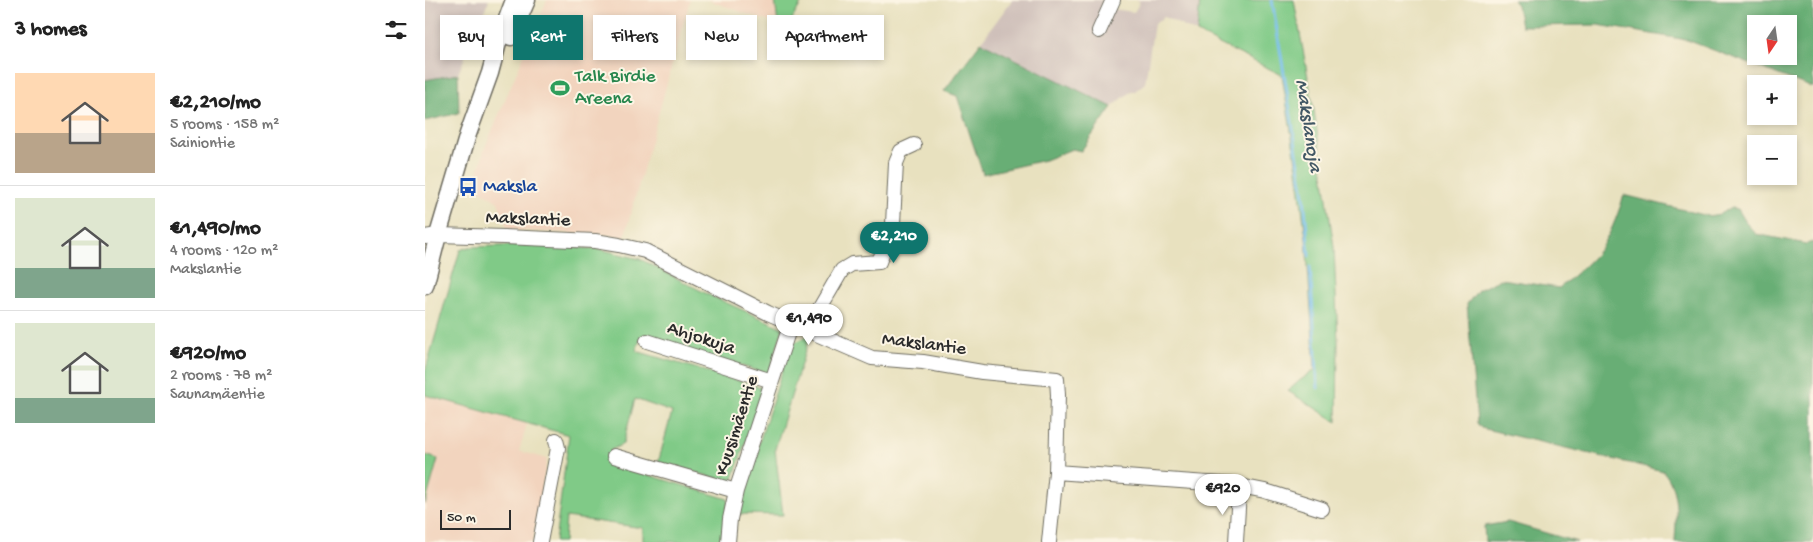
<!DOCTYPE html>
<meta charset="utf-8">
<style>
body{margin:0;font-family:"Gochi Hand",sans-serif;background:#f2f2f2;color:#222;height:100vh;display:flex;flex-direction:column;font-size:19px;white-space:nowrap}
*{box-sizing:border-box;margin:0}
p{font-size:16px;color:#767676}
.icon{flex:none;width:28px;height:28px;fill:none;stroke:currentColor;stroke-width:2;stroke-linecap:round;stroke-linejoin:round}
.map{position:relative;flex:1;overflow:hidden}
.details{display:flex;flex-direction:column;background:#fff;width:425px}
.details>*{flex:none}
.hud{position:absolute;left:15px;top:15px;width:475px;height:45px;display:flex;gap:10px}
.needle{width:32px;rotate:193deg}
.controls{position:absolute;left:1322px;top:15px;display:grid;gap:10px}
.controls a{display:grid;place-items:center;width:50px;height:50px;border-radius:0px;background:#fff;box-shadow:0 2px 8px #0003;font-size:25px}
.scale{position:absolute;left:15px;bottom:12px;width:71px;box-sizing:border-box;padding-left:5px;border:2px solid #2b2b2b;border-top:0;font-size:14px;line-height:18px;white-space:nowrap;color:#2b2b2b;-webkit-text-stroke:4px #fcf5e5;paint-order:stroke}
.price{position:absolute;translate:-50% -42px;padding:0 11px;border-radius:18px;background:#fff;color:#222;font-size:16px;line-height:32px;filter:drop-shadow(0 1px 2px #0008)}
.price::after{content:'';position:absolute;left:50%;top:30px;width:15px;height:11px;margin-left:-8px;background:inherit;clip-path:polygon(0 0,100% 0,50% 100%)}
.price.active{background:#0f766e;color:#fff}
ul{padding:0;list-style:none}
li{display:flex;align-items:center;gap:15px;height:125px;padding:0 15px}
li+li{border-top:1px solid #e0e0e0}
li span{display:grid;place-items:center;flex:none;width:140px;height:100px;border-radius:0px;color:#555}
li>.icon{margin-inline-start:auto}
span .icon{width:60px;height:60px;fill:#fffc;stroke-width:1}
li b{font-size:21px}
h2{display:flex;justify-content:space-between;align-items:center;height:60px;padding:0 15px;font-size:21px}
.pill{padding:0 18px;border-radius:0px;background:#fff;box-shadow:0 2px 8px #0003;font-size:18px;line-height:45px}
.pill.active{background:#0f766e;color:#fff}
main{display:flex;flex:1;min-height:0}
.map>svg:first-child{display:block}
.built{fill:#f2d4be}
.industrial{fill:#cfc0ba}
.green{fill:#80ca87;stroke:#567a59}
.forest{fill:#68ae74;stroke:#4a6c50;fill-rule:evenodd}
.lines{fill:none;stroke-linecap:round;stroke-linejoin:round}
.stream{stroke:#74beed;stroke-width:3}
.minor-casing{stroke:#6d6b5f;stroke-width:16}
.major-casing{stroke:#6d6b5f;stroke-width:19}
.minor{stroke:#fff;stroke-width:14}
.major{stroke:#fff;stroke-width:16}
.labels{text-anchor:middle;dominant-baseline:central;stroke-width:4;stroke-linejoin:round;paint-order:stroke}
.leisure-label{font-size:19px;fill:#27864d;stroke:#fcf5e5;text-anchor:start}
.transit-label{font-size:19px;fill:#164399;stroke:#fcf5e5;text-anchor:start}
.street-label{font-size:19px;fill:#2b2b2b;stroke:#fcf5e5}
.water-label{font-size:20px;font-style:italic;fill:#415765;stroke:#fcf5e5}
</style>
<main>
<section class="details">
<h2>3 homes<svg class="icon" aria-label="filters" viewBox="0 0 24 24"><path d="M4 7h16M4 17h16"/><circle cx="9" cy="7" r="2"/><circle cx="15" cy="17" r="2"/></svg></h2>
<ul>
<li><span style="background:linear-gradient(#ffd9b3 60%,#b9a48a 0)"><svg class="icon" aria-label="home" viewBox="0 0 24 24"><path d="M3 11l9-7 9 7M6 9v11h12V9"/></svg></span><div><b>€2,210/mo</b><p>5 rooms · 158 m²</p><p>Sainiontie</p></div></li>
<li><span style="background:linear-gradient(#dfe7d0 70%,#7fa58c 0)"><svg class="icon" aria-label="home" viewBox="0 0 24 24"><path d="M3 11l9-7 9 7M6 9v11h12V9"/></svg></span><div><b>€1,490/mo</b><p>4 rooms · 120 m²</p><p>Makslantie</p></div></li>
<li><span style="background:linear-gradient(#dfe7d0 75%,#7fa58c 0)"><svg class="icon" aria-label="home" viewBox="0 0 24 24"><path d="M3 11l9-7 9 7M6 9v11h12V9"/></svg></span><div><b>€920/mo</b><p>2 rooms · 78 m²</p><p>Saunamäentie</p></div></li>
</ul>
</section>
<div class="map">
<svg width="1388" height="542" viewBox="0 0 1388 542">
<rect width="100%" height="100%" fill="#fcf5e5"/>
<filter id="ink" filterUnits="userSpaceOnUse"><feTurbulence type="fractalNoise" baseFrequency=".02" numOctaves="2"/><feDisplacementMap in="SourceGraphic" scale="10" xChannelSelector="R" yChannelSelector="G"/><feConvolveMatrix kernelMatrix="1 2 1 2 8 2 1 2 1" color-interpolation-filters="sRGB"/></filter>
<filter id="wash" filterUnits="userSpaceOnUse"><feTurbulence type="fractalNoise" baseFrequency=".0096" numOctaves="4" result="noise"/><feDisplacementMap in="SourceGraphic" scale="20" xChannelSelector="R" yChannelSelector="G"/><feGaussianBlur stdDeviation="1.12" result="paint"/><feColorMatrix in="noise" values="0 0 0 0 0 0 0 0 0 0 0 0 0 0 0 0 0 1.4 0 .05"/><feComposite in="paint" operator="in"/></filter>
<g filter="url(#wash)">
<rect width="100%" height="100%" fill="#e8e1bf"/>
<path class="built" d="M 122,0 L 265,0 L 199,238 L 186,235 L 83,230 L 73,202 L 50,186 L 59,150 Z
M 283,0 L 350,0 L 353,25 Z
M 0,395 L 102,424 L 94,451 L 122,459 L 108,542 L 0,542 Z"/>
<path class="industrial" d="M 0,0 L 64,0 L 33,74 L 0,80 Z
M 587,0 L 682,0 L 681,8 L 709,12 L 715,2 L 712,0 L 775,0 L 772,33 L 739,17 L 729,24 L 720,83 L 710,91 L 704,93 L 687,107 L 556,42 Z"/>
<path class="green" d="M 350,0 L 378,0 L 362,28 L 353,25 Z
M 775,0 L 869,0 L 889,111 L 909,247 L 913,343 L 912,422 L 863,391 L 874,381 L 890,370 L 881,238 L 871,163 L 857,75 L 772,33 Z
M 104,245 L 174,249 L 215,259 L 284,295 L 358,328 L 344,374 L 216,337 L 211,351 L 339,388 L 307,482 L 233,463 L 247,412 L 210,399 L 198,444 L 186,450 L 184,463 L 303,499 L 299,542 L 218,542 L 218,528 L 141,517 L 139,542 L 130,542 L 144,435 L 0,395 L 0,372 L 35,250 L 44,247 Z
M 385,335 L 350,449 L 358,515 L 311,514 L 366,344 Z
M 0,455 L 13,459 L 0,505 Z"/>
<path class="forest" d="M 1088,0 L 1388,0 L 1388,88 L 1262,40 L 1173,25 L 1096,26 L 1092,5 ZM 1331,24 L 1364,24 L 1364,56 L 1331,56 Z
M 556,42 L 687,107 L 656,151 L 647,149 L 620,160 L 558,174 L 532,96 L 519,91 Z
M 33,74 L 34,113 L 0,121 L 0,80 Z
M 1199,195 L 1283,216 L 1295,214 L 1306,208 L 1313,209 L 1322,224 L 1331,234 L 1381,244 L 1388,242 L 1388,542 L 1250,542 C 1251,518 1255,490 1238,471 L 1056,428 L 1052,423 L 1042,304 L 1053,290 L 1076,279 L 1134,288 C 1150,274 1168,261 1179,243 C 1188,228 1194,211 1199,195 Z
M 1083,522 L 1152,542 L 1060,542 L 1059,526 Z"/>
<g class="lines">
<path class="stream" d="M 847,0 L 879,196 L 884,256
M 885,267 L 893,388"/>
</g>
</g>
<g filter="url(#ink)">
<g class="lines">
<g class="minor-casing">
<path id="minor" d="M 674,31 L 688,0
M 0,237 L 13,235 L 79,237 L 170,241 L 194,245 L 220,251 L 343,313 L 447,358 L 498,362 L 557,372 L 632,379 L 633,395 L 631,472 L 624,542
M 382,330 L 417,270 L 427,264 L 454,262 L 468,224 L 471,163 L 476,151 L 489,145
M 222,341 L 347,381
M 189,456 L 311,491
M 631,472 L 810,485 L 840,491 L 897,509
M 810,485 L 814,491 L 811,542
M 115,542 L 133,448 L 131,440
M 303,542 L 305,519 L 311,491 L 366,323"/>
</g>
<g class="major-casing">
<path id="major" d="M 86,37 L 102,0
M 0,286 L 13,235 L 43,134 L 65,73 L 73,43 L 89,0"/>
</g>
<use href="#minor" class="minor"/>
<use href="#major" class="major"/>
</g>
</g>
<defs>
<g id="stadium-bare" transform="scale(1.5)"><path d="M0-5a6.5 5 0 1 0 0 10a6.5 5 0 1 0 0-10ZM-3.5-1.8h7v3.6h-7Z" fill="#2e9e5b" stroke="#fcf5e5" stroke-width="2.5" paint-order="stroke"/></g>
<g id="bus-bare" transform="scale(1.5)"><path d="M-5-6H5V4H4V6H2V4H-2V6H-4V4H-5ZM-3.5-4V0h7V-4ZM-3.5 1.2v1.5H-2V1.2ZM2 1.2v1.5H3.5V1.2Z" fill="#1a4fb4" stroke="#fcf5e5" stroke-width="2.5" paint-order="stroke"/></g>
</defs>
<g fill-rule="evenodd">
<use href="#stadium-bare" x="135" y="88"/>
<use href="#bus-bare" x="43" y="187"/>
</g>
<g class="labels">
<g class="leisure-label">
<text x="150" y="77">Talk Birdie<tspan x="150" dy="22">Areena</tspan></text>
</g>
<g class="transit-label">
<text x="58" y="187">Maksla</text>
</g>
<g class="street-label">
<text transform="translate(103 220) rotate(2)">Makslantie</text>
<text transform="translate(276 339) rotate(18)">Ahjokuja</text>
<text transform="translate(499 345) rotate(7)">Makslantie</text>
<text transform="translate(313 426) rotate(-72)">Kuusimäentie</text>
</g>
<g class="water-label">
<text transform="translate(882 126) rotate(81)">Makslanoja</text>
</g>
</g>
</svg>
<div class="controls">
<a><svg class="needle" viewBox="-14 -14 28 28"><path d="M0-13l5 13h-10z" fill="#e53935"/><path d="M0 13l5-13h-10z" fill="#767676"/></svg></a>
<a>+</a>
<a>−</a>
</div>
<div class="scale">50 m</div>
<b class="price active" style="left:469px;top:264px">€2,210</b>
<b class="price" style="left:384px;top:346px">€1,490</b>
<b class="price" style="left:798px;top:516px">€920</b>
<div class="hud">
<a class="pill">Buy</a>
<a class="pill active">Rent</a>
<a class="pill">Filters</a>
<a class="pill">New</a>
<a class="pill">Apartment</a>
</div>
</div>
</main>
